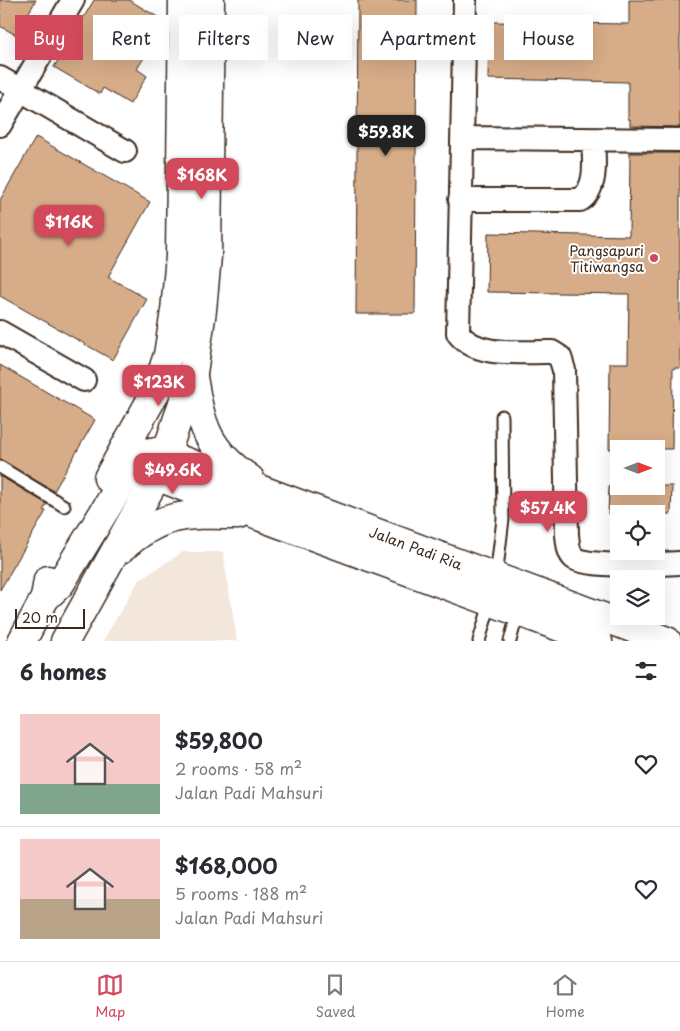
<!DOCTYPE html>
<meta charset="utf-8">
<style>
body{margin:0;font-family:"Playpen Sans",sans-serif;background:#f7f7f7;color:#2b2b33;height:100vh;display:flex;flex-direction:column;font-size:19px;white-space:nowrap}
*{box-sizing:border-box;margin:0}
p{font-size:16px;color:#7c7c81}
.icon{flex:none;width:28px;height:28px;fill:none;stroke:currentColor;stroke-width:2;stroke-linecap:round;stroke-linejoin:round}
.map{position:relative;height:641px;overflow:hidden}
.sheet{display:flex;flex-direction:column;background:#fff;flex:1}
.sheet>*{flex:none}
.top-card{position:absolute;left:15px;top:15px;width:650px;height:45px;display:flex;gap:10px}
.needle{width:32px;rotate:90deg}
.fabs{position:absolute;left:610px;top:440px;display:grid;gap:10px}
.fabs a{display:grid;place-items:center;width:55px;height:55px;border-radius:0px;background:#fff;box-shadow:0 5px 20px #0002;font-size:25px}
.scale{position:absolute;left:15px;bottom:12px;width:70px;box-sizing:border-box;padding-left:5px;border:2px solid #3b2a1e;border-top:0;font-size:14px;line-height:18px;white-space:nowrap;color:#3b2a1e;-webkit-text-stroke:4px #fff;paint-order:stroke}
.price{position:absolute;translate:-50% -42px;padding:0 11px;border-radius:10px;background:#d1495b;color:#fff;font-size:16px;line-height:32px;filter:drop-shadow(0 1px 2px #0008)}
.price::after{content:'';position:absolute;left:50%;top:30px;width:15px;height:11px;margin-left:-8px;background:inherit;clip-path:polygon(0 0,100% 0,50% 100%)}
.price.selected{background:#222;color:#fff}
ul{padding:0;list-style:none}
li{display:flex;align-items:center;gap:15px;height:125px;padding:0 20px}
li+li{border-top:1px solid #e1e1e2}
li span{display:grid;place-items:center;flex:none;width:140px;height:100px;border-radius:0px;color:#555}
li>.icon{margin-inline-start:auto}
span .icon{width:60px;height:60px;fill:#fffc;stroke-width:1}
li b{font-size:21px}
h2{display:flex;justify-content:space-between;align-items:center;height:60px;padding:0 20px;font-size:21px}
.tag{padding:0 18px;border-radius:0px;background:#fff;box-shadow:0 5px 20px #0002;font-size:18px;line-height:45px}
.tag.selected{background:#d1495b;color:#fff}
.tab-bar{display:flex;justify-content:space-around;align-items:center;height:70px;border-top:1px solid #e1e1e2;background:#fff;font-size:14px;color:#7c7c81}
.tab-bar a{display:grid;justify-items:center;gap:2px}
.tab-bar .selected{color:#d1495b}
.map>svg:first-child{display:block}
.built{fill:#f3e6db}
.building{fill:#d7ac88;stroke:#3b2a1e}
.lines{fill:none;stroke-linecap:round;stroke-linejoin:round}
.lane-casing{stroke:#3b2a1e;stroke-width:15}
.street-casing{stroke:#3b2a1e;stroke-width:26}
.secondary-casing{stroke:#3b2a1e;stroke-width:31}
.lane{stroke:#fff;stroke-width:11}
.street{stroke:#fff;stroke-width:22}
.secondary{stroke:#fff;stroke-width:28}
.poi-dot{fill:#d1495b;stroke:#fff;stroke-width:2}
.labels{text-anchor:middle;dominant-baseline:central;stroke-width:4;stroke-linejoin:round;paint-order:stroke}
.poi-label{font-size:14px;fill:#3b2a1e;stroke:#fff;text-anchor:end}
.street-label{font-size:14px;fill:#3b2a1e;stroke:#fff}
</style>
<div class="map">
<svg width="680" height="641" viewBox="0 0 680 641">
<rect width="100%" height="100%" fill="#fff"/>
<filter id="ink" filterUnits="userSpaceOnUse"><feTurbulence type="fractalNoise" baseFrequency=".02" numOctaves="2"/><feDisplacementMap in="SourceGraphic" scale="10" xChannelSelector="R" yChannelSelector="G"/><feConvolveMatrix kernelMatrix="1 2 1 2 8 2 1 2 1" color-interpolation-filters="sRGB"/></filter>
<g filter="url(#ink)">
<path class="built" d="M 183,552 L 223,552 L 237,641 L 103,641 L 139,580 Z"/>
<path class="building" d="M 0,0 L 36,0 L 16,35 L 0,26 Z
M 94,0 L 129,0 L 166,22 L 137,69 L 147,76 L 130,104 L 103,88 L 100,94 L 54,67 Z
M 358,0 L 417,0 L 415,314 L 356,314 Z
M 629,0 L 680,0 L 680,127 L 630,126 L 630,119 L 628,119 L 628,82 L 488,79 L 489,22 L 629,24 Z
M 36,137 L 150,202 L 108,277 L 147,299 L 113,360 L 0,296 L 0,200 Z
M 630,153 L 680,153 L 680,368 L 673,368 L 672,449 L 609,449 L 610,363 L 628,363 L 629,294 L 487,292 L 488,233 L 629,236 Z
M 0,365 L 95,420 L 54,491 L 0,460 Z
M 0,476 L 47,504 L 43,510 L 46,511 L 0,590 Z
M 609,486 L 672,486 L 671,514 L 608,514 Z"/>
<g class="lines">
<g class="lane-casing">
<path id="lane" d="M 0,467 L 64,506
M 496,577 L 503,519 L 502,416
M 479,641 L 491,600
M 510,641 L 518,611"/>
</g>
<g class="street-casing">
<path id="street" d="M 465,0 L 458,333 C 477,359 523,351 552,352 L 560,357 L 564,370 L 567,535 C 568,542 568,553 574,558 C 586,568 661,564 680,563
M 0,78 L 125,151
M 0,125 L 73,0
M 463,138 L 680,140
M 460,200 L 580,200 C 598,188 594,160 593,140
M 0,332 L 84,380"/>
</g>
<g class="secondary-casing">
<g id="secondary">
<path d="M 193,377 C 201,425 207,450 250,479"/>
<path d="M 145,461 L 157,476 L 234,507 L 598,641"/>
<path d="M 108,478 L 156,391 L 168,355 L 175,311 L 180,256 L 183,0"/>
<path d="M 121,549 C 161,512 187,514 238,515"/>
<path id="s1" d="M 45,598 L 60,584 L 132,466 L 150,452 L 157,451 L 667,641"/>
<path d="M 22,641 L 45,598 L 48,580"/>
<path d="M 65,641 L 157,476 L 166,454 L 193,373 L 202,310 L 207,256 L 210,0"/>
</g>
</g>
<use href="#lane" class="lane"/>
<use href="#street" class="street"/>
<use href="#secondary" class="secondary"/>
</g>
</g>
<circle class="poi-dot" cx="654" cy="258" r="5"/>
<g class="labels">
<g class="poi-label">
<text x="644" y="250">Pangsapuri<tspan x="644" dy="16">Titiwangsa</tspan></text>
</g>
<g class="street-label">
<text stroke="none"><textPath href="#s1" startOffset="465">Jalan Padi Ria</textPath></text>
</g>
</g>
</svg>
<div class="fabs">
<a><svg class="needle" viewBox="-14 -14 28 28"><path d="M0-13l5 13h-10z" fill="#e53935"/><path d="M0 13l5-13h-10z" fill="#7c7c81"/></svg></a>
<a><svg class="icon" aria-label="locate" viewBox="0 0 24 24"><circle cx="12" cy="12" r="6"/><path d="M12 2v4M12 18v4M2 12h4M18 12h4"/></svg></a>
<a><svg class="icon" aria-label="layers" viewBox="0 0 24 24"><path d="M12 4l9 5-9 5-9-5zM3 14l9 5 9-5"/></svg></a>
</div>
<div class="scale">20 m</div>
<b class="price selected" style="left:386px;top:157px">$59.8K</b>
<b class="price" style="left:202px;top:200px">$168K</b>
<b class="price" style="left:69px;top:247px">$116K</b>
<b class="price" style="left:159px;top:407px">$123K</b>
<b class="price" style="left:173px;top:495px">$49.6K</b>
<b class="price" style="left:548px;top:533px">$57.4K</b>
<div class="top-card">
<a class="tag selected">Buy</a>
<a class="tag">Rent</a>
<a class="tag">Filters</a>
<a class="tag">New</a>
<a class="tag">Apartment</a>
<a class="tag">House</a>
</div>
</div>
<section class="sheet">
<h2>6 homes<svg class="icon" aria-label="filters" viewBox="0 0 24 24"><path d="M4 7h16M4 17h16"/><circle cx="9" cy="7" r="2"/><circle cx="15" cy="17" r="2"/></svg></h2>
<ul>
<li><span style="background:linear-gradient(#f6c9c9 70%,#7fa58c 0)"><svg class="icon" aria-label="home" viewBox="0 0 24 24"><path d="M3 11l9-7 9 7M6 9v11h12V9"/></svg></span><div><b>$59,800</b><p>2 rooms · 58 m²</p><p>Jalan Padi Mahsuri</p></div><svg class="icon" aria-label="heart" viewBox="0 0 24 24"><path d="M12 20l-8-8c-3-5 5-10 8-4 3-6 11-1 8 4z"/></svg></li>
<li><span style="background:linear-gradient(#f6c9c9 60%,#b9a48a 0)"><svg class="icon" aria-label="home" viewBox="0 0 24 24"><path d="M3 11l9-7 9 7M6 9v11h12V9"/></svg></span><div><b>$168,000</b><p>5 rooms · 188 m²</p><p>Jalan Padi Mahsuri</p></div><svg class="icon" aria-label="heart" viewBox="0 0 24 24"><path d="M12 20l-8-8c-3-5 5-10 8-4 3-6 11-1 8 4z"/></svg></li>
</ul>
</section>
<nav class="tab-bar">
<a class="selected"><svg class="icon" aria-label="map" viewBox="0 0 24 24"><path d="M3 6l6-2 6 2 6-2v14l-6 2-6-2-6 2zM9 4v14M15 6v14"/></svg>Map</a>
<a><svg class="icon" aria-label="saved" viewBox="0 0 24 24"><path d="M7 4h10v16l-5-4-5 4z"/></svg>Saved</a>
<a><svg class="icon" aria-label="home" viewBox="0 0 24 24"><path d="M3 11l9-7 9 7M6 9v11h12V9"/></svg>Home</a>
</nav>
